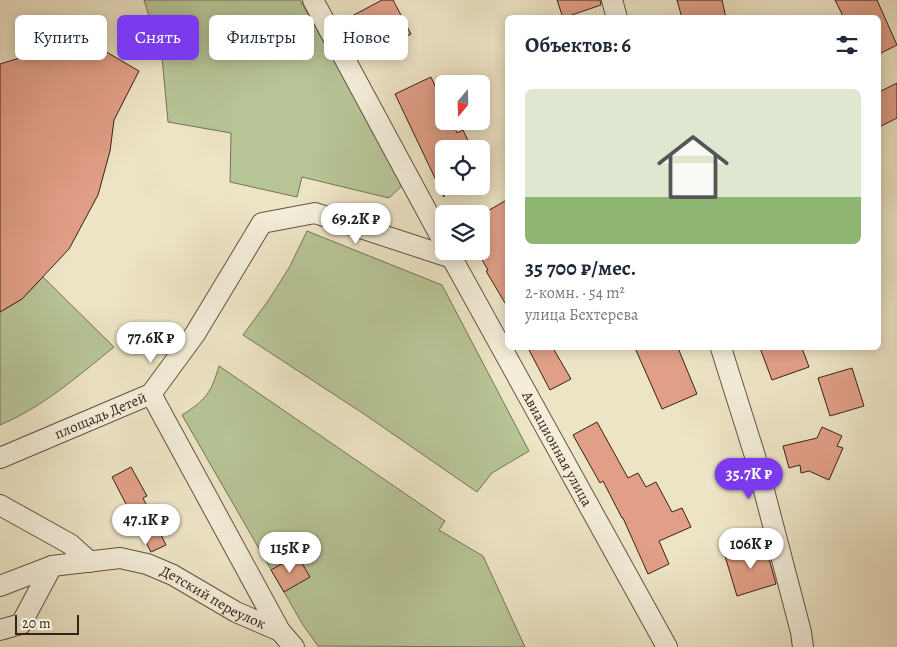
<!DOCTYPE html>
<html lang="ru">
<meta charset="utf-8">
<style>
body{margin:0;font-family:Alegreya,serif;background:#f6f6f7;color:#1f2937;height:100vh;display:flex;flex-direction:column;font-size:19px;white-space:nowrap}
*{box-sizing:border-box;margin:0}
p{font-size:16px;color:#747a83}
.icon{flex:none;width:28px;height:28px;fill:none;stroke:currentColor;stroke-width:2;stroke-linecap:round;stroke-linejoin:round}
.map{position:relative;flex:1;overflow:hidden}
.sheet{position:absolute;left:505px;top:15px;width:376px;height:335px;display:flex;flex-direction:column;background:#fff;border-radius:8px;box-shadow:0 2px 12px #0003}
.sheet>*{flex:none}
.banner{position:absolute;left:15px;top:15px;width:415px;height:45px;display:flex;gap:10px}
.needle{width:32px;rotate:199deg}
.buttons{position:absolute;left:435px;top:75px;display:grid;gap:10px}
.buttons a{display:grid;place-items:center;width:55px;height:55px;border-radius:8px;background:#fff;box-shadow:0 2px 12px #0003;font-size:25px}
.scale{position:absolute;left:15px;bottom:12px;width:64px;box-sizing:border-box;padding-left:5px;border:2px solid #362216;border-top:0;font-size:14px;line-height:18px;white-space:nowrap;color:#362216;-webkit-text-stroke:4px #f3edd9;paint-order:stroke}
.price{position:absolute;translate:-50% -42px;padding:0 11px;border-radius:18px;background:#fff;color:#222;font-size:16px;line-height:32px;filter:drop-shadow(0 1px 2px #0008)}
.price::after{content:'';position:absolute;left:50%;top:30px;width:15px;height:11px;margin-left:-8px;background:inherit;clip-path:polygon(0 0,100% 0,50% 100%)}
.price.current{background:#7c3aed;color:#fff}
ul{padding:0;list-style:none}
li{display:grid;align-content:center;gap:10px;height:265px;padding:0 20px}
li+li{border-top:1px solid #e0e1e3}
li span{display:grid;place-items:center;height:155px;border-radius:8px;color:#555}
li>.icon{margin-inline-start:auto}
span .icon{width:90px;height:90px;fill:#fffc;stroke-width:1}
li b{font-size:21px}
h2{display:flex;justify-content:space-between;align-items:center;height:60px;padding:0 20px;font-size:21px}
.tag{padding:0 18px;border-radius:8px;background:#fff;box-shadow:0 2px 12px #0003;font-size:18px;line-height:45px}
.tag.current{background:#7c3aed;color:#fff}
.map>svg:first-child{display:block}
.green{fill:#b7c496;stroke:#767356}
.building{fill:#e19f87;stroke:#362216}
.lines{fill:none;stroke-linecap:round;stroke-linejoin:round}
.minor-casing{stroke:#645242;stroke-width:22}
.minor{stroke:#f3edd9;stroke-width:20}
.labels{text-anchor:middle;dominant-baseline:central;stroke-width:5;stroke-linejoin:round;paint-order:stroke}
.street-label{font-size:15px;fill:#362216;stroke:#f3edd9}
</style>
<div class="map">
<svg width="897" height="647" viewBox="0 0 897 647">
<rect width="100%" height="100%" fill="#ede4c5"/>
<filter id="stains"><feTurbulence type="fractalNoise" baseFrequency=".004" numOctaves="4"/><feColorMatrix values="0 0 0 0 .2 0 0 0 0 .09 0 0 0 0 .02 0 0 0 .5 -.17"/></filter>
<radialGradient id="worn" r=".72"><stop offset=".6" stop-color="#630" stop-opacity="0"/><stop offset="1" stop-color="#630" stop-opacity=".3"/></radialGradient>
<path class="green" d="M 144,0 L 300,0 L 404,184 L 389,198 L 302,177 L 297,197 L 230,182 L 231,133 L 168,122 L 162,57 Z
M 307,231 L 442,285 L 529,451 L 492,473 L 477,492 L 364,414 L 243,335 L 268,301 L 289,268 Z
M 43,277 L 114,347 C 78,376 43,407 0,425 L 0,312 L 22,299 Z
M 219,366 L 445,521 L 439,530 L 483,556 L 525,647 L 318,646 L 303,625 L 182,415 C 206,400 211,393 219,366 Z"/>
<path class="building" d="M 382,0 L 393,0 L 411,34 L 373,54 L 352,16 Z
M 557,0 L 600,0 L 601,5 L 563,18 Z
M 677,0 L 722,0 L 726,18 L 682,18 Z
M 835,0 L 877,0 L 897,45 L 879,54 L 879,18 L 844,18 Z
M 55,22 L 139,71 L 114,120 L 110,151 L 98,195 L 69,249 L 22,299 L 0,312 L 0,64 L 39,52 Z
M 431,77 L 444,105 L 444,121 L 452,121 L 457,133 L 463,130 L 472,149 L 444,149 L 444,197 L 395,94 Z
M 897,83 L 897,118 L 879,127 L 879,92 Z
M 508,199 L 508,308 L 486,271 L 488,270 L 481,258 L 481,215 Z
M 528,348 L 553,348 L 571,379 L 550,390 Z
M 635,348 L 678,348 L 697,394 L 662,409 Z
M 760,348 L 802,348 L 809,367 L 772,380 Z
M 852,368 L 864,406 L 830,416 L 818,378 Z
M 597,422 L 628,478 L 638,473 L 646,487 L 656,482 L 672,512 L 682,508 L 691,527 L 659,541 L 669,564 L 648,574 L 623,518 L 622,518 L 603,481 L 600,483 L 573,435 Z
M 822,427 L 842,436 L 837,446 L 843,448 L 829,480 L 809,471 L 801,473 L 800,465 L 789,468 L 783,446 L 817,438 Z
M 131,467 L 147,496 L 143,498 L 166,545 L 151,552 L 112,477 Z
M 765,544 L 776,584 L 737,596 L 725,556 Z
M 297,555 L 310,577 L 284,592 L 271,570 Z"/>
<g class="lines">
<g class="minor-casing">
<g id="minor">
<path d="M 313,0 L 444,243"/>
<path d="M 612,0 L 617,18"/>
<path id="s1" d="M 448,251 L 667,647"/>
<path d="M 721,348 L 755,456 L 801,632 L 803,647"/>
<path d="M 151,394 L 280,631 L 294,647"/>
<path id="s2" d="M 0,458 L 151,394 L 195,334 L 262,223 L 315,213 L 452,258"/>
<path d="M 0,505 L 70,544 L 90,562"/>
<path id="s3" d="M 0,586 L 52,566 L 120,558 L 147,564 L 173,575 L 236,612 L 280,631"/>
<path d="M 0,630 L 21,624 L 52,566"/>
</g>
</g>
<use href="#minor" class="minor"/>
</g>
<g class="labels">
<g class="street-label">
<text stroke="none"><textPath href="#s2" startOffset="109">площадь Детей</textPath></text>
<text stroke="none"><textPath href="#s1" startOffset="226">Авиационная улица</textPath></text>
<text stroke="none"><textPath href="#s3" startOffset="226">Детский переулок</textPath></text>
</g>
</g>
<rect width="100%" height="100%" filter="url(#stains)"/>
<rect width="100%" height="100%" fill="url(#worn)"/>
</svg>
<div class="buttons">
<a><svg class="needle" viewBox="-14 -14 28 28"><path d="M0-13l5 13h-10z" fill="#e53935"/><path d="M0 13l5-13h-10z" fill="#747a83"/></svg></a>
<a><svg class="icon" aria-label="locate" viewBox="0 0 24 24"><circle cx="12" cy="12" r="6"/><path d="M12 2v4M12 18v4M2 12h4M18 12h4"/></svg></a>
<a><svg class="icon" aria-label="layers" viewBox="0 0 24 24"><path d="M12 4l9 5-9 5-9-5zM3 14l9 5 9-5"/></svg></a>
</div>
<div class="scale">20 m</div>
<b class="price" style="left:356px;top:245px">69.2K ₽</b>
<b class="price" style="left:151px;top:364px">77.6K ₽</b>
<b class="price current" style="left:749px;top:500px">35.7K ₽</b>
<b class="price" style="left:146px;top:546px">47.1K ₽</b>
<b class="price" style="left:751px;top:570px">106K ₽</b>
<b class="price" style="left:290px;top:574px">115K ₽</b>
<div class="banner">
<a class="tag">Купить</a>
<a class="tag current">Снять</a>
<a class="tag">Фильтры</a>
<a class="tag">Новое</a>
</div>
<section class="sheet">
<h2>Объектов: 6<svg class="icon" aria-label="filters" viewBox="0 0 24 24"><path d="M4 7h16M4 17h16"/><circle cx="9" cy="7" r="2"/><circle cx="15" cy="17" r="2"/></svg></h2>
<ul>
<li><span style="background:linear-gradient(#dfe7d0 70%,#8fb573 0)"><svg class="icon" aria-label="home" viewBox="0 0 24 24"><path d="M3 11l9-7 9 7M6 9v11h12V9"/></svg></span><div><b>35 700 ₽/мес.</b><p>2-комн. · 54 m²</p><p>улица Бехтерева</p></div></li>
</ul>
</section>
</div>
